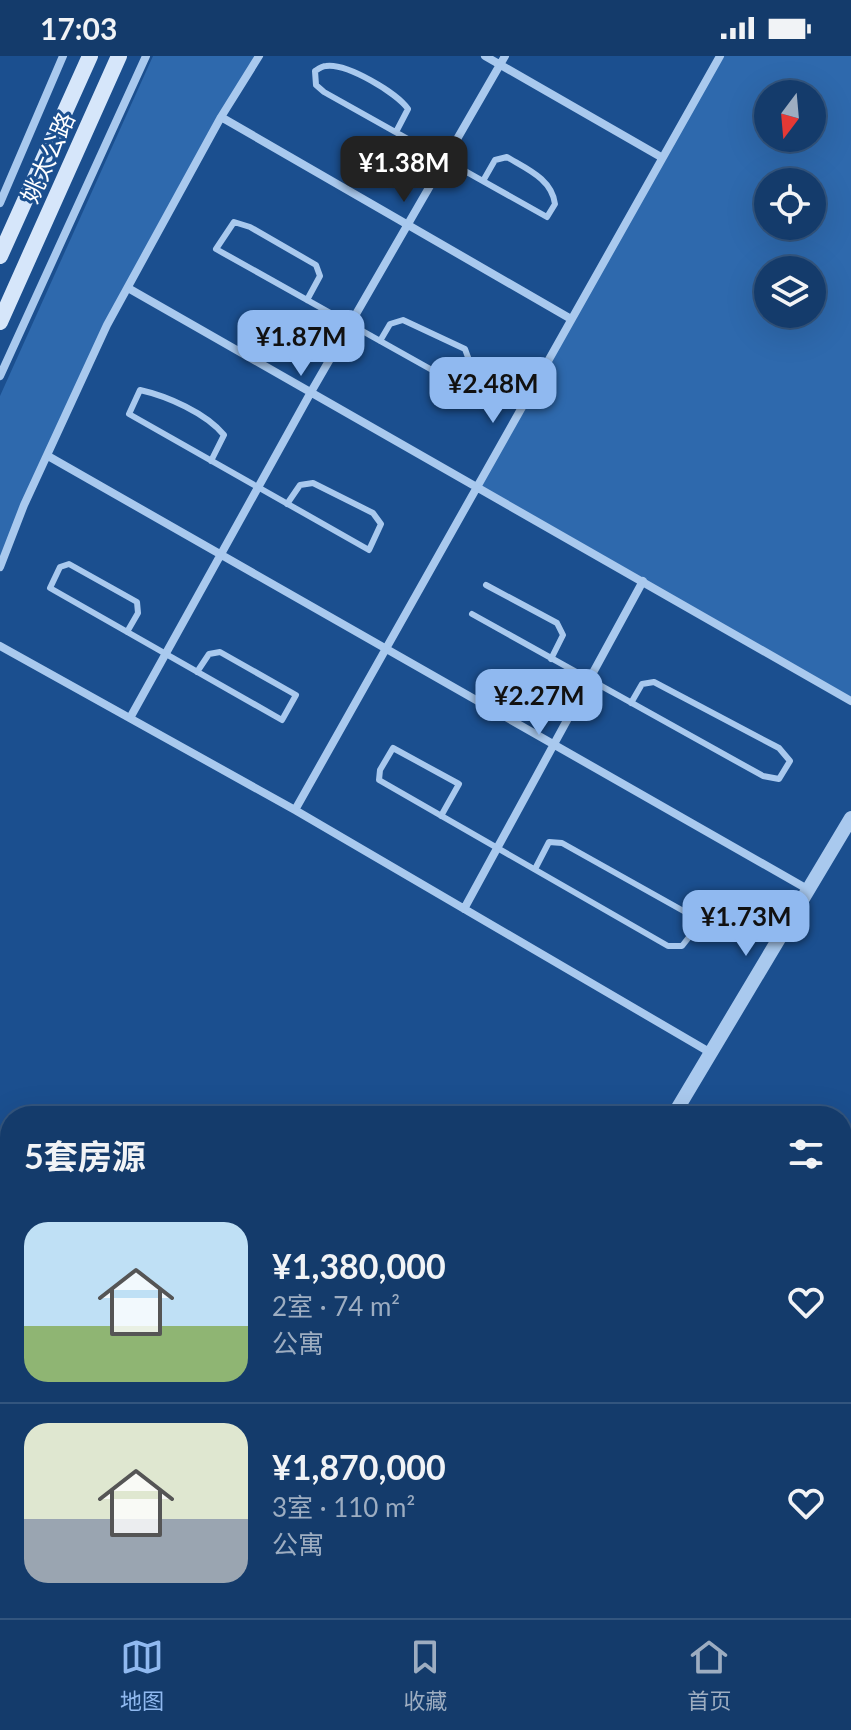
<!DOCTYPE html>
<html lang="zh">
<meta charset="utf-8">
<style>
body{margin:0;font-family:Lato,"Noto Sans SC",sans-serif;background:#1d4271;color:#f1f3f6;height:100vh;display:flex;flex-direction:column;font-size:30px;white-space:nowrap}
*{box-sizing:border-box;margin:0}
p{font-size:26px;color:#9dadc1}
.icon{flex:none;width:44px;height:44px;fill:none;stroke:currentColor;stroke-width:2;stroke-linecap:round;stroke-linejoin:round}
.map{position:relative;flex:1;overflow:hidden}
.panel{position:absolute;left:0px;top:1050px;width:852px;height:512px;display:flex;flex-direction:column;background:#143b6b;border-radius:32px 32px 0 0;box-shadow:0 8px 32px #0002,0 0 0 2px #33557e}
.panel>*{flex:none}
.needle{width:52px;rotate:196deg}
.tools{position:absolute;left:754px;top:24px;display:grid;gap:16px}
.tools a{display:grid;place-items:center;width:72px;height:72px;border-radius:50%;background:#143b6b;box-shadow:0 8px 32px #0002,0 0 0 2px #33557e;font-size:40px}
.price{position:absolute;translate:-50% -68px;padding:0 18px;border-radius:16px;background:#90b9f0;color:#111;font-size:26px;line-height:52px;filter:drop-shadow(0 2px 4px #0008)}
.price::after{content:'';position:absolute;left:50%;top:48px;width:24px;height:18px;margin-left:-12px;background:inherit;clip-path:polygon(0 0,100% 0,50% 100%)}
.price.on{background:#222;color:#fff}
ul{padding:0;list-style:none}
li{display:flex;align-items:center;gap:24px;height:200px;padding:0 24px}
li+li{border-top:2px solid #33557e}
li span{display:grid;place-items:center;flex:none;width:224px;height:160px;border-radius:24px;color:#555}
li>.icon{margin-inline-start:auto}
span .icon{width:96px;height:96px;fill:#fffc;stroke-width:1}
li b{font-size:34px}
h2{display:flex;justify-content:space-between;align-items:center;height:96px;padding:0 24px;font-size:34px}
.status{display:flex;justify-content:space-between;align-items:center;height:56px;padding:0 40px;background:#143b6b;direction:ltr}
.status svg{height:22px;fill:currentColor}
.tabs{display:flex;justify-content:space-around;align-items:center;height:112px;border-top:2px solid #33557e;background:#143b6b;font-size:22px;color:#9dadc1}
.tabs a{display:grid;justify-items:center;gap:4px}
.tabs .on{color:#90b9f0}
.map>svg:first-child{display:block}
.green{fill:#2e69ad;fill-rule:evenodd}
.lines{fill:none;stroke-linecap:round;stroke-linejoin:round}
.service{stroke:#a9c9ee;stroke-width:6}
.minor{stroke:#a9c9ee;stroke-width:8}
.tertiary{stroke:#a9c9ee;stroke-width:14}
.secondary{stroke:#d6e6fa;stroke-width:16}
.labels{text-anchor:middle;dominant-baseline:central;stroke-width:6;stroke-linejoin:round;paint-order:stroke}
.street-label{font-size:24px;fill:#fff;stroke:#1b4f8f}
</style>
<div class="status"><b>17:03</b><svg viewBox="0 0 49 12"><path d="M0 12V9h3v3zM5 12V6h3v6zM10 12V3h3v9zM15 12V0h3v12zM26 1h20v11H26zM47 4h2v5h-2z"/></svg></div>
<div class="map">
<svg width="851" height="1562" viewBox="0 0 851 1562">
<rect width="100%" height="100%" fill="#1b4f8f"/>
<path class="green" d="M 153,0 L 259,0 L 107,269 L 0,511 L 0,340 Z
M 720,0 L 851,0 L 851,645 L 478,431 ZM 768,38 L 812,38 L 812,82 L 768,82 ZM 768,126 L 812,126 L 812,170 L 768,170 ZM 768,214 L 812,214 L 812,258 L 768,258 Z
M 0,1223 L 10,1230 L 10,1552 L 96,1552 L 112,1562 L 0,1562 Z"/>
<g class="lines">
<path class="service" d="M 396,76 L 408,53 C 397,37 347,7 326,10 C 322,10 318,13 315,15 L 316,29 L 324,36 L 547,161 L 555,148 C 552,123 527,113 507,101 L 495,104 L 483,125
M 307,244 L 320,220 L 316,209 L 250,171 L 234,166 L 216,193 L 457,328 L 469,304 L 465,293 L 403,264 L 390,268 L 380,285
M 211,405 L 224,379 C 206,357 167,340 140,334 L 129,358 C 209,404 289,449 369,494 L 381,468 L 373,457 L 313,427 L 300,429 L 287,448
M 486,529 L 557,567 L 563,579 L 551,603
M 472,558 C 569,612 666,666 763,720 L 779,723 L 790,705 L 779,692 L 654,626 L 642,628 L 631,647
M 127,576 L 138,557 L 137,546 L 69,508 L 60,511 L 50,532 C 128,576 205,620 282,664 L 296,639 L 220,596 L 209,598 L 197,616
M 441,760 L 459,728 L 393,692 L 380,714 L 379,724 L 668,890 L 682,890 L 693,876 L 696,862 L 562,787 L 549,786 L 535,813
M 0,1264 L 10,1248
M 0,1548 L 7,1562"/>
<path class="minor" d="M 485,0 L 661,101
M 221,61 L 571,263
M 0,147 L 63,0
M 128,232 L 851,645
M 0,320 L 146,0
M 48,400 L 809,834
M 0,511 L 24,449 L 107,269 L 221,61 L 259,0
M 0,590 L 295,754 L 711,997
M 130,662 L 311,336 L 505,0
M 295,754 L 720,0
M 464,853 L 643,525"/>
<path class="tertiary" d="M 673,1060 L 851,762
M 0,1112 L 10,1119
M 0,1141 L 10,1148
M 577,1552 L 591,1562
M 621,1552 L 635,1562"/>
<path class="secondary" d="M 0,200 L 90,0
M 0,266 L 119,0"/>
</g>
<g class="labels">
<g class="street-label">
<text transform="translate(47 101) rotate(-66)">姚太公路</text>
</g>
</g>
</svg>
<div class="tools">
<a><svg class="needle" viewBox="-14 -14 28 28"><path d="M0-13l5 13h-10z" fill="#e53935"/><path d="M0 13l5-13h-10z" fill="#9dadc1"/></svg></a>
<a><svg class="icon" aria-label="locate" viewBox="0 0 24 24"><circle cx="12" cy="12" r="6"/><path d="M12 2v4M12 18v4M2 12h4M18 12h4"/></svg></a>
<a><svg class="icon" aria-label="layers" viewBox="0 0 24 24"><path d="M12 4l9 5-9 5-9-5zM3 14l9 5 9-5"/></svg></a>
</div>
<b class="price on" style="left:404px;top:148px">¥1.38M</b>
<b class="price" style="left:301px;top:322px">¥1.87M</b>
<b class="price" style="left:493px;top:369px">¥2.48M</b>
<b class="price" style="left:539px;top:681px">¥2.27M</b>
<b class="price" style="left:746px;top:902px">¥1.73M</b>
<section class="panel">
<h2>5套房源<svg class="icon" aria-label="filters" viewBox="0 0 24 24"><path d="M4 7h16M4 17h16"/><circle cx="9" cy="7" r="2"/><circle cx="15" cy="17" r="2"/></svg></h2>
<ul>
<li><span style="background:linear-gradient(#bfe0f5 65%,#8fb573 0)"><svg class="icon" aria-label="home" viewBox="0 0 24 24"><path d="M3 11l9-7 9 7M6 9v11h12V9"/></svg></span><div><b>¥1,380,000</b><p>2室 · 74 m²</p><p>公寓</p></div><svg class="icon" aria-label="heart" viewBox="0 0 24 24"><path d="M12 20l-8-8c-3-5 5-10 8-4 3-6 11-1 8 4z"/></svg></li>
<li><span style="background:linear-gradient(#dfe7d0 60%,#9aa5b1 0)"><svg class="icon" aria-label="home" viewBox="0 0 24 24"><path d="M3 11l9-7 9 7M6 9v11h12V9"/></svg></span><div><b>¥1,870,000</b><p>3室 · 110 m²</p><p>公寓</p></div><svg class="icon" aria-label="heart" viewBox="0 0 24 24"><path d="M12 20l-8-8c-3-5 5-10 8-4 3-6 11-1 8 4z"/></svg></li>
</ul>
</section>
</div>
<nav class="tabs">
<a class="on"><svg class="icon" aria-label="map" viewBox="0 0 24 24"><path d="M3 6l6-2 6 2 6-2v14l-6 2-6-2-6 2zM9 4v14M15 6v14"/></svg>地图</a>
<a><svg class="icon" aria-label="saved" viewBox="0 0 24 24"><path d="M7 4h10v16l-5-4-5 4z"/></svg>收藏</a>
<a><svg class="icon" aria-label="home" viewBox="0 0 24 24"><path d="M3 11l9-7 9 7M6 9v11h12V9"/></svg>首页</a>
</nav>
